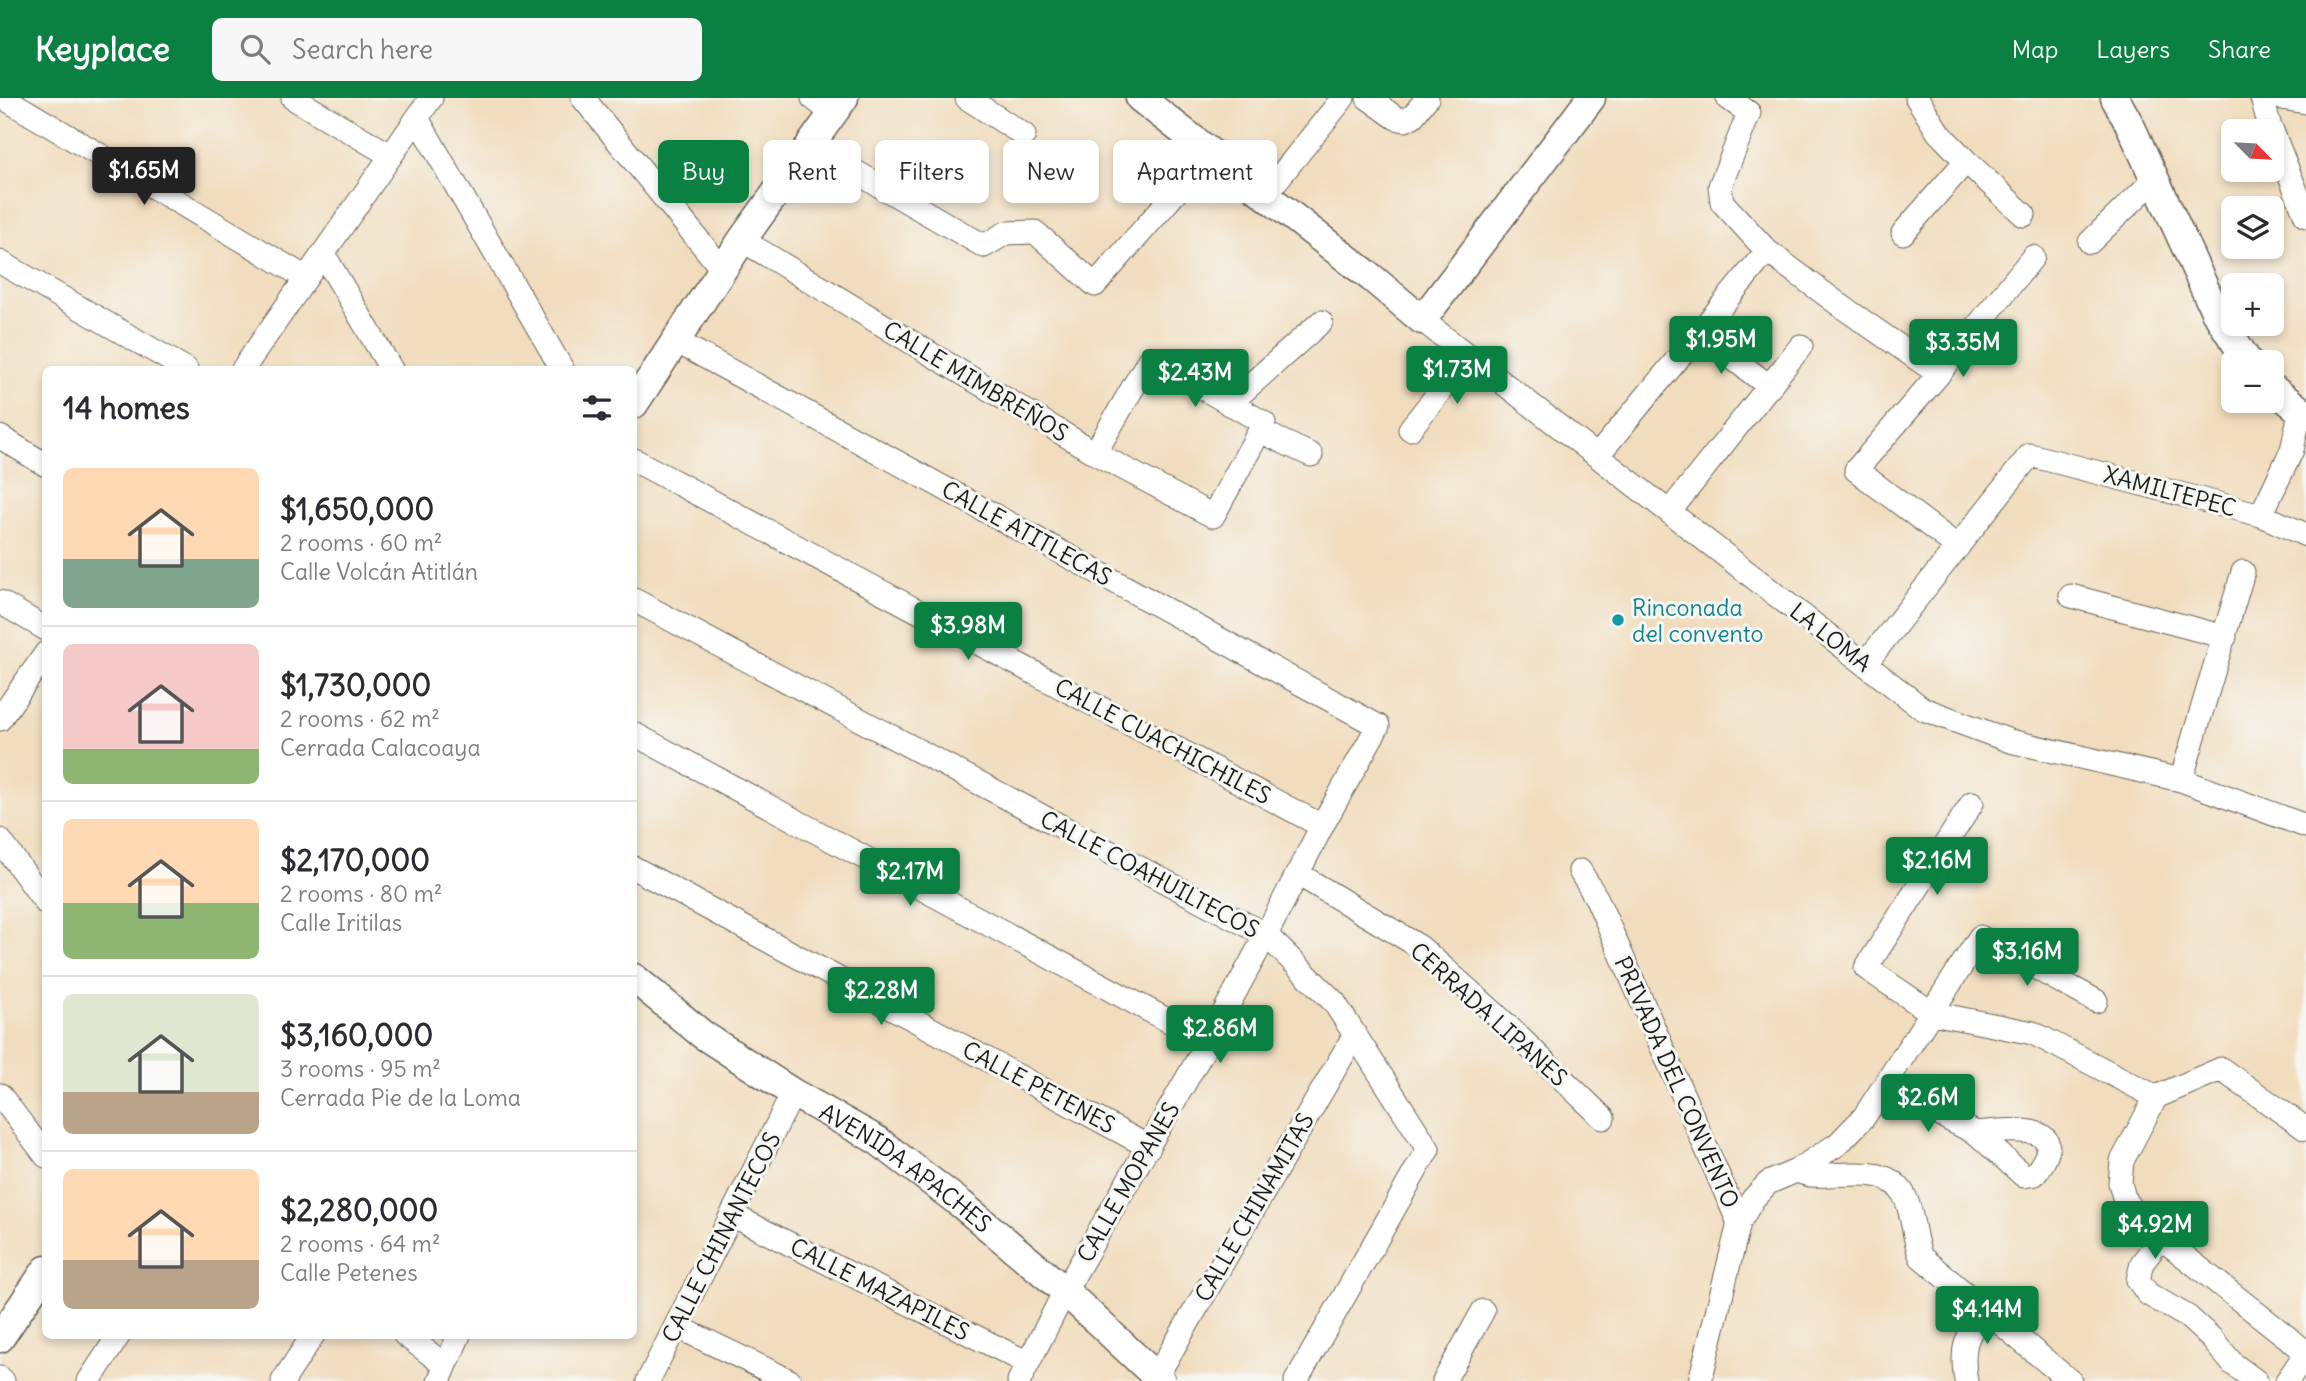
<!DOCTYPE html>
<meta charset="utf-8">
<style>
body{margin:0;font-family:Delius,sans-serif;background:#f7f7f7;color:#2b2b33;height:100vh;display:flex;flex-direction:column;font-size:26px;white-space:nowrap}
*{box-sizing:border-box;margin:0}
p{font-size:23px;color:#7c7c81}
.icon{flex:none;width:38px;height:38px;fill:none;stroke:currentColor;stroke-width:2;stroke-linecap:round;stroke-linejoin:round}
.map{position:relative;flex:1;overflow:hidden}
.drawer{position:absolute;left:42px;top:268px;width:595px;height:973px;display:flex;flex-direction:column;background:#fff;border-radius:10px;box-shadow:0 4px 10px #0003}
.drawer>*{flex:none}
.top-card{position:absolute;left:658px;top:42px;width:665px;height:63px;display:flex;gap:14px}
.needle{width:46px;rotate:114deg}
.buttons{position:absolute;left:2221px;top:21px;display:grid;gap:14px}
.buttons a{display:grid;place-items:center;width:63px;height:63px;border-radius:10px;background:#fff;box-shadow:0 4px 10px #0003;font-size:35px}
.price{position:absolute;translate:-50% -60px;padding:0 16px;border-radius:7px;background:#0b8043;color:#fff;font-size:23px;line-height:46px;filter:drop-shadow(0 2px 4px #0008)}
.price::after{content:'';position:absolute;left:50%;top:42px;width:21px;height:16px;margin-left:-10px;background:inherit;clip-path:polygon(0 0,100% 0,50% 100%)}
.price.active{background:#222;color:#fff}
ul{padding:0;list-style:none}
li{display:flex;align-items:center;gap:21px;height:175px;padding:0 21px}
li+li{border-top:2px solid #e1e1e2}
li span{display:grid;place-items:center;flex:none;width:196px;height:140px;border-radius:10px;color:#555}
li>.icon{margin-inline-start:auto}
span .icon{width:84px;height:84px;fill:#fffc;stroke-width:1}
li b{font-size:30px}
h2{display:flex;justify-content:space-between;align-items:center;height:84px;padding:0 21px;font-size:30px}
.chip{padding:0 24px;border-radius:10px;background:#fff;box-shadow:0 4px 10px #0003;font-size:24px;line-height:63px}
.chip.active{background:#0b8043;color:#fff}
header{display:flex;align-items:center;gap:42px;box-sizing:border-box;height:98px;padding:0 35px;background:#0b8043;color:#fff}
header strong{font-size:33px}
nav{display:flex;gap:38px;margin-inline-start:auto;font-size:24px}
.search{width:490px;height:63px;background:#f7f7f7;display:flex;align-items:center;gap:18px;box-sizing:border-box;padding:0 24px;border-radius:10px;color:#7c7c81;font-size:26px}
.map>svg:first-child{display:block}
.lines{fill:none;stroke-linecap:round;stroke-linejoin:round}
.minor-casing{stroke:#676055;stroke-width:25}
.tertiary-casing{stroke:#676055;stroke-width:31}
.minor{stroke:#fff;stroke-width:23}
.tertiary{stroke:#fff;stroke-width:28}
.culture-dot{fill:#0f9aa8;stroke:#f6f6f2;stroke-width:2.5}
.labels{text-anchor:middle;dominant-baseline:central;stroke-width:6;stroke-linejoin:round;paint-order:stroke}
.street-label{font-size:23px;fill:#1c1c1c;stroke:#f6f6f2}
.culture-label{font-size:23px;fill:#0d838f;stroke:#f6f6f2;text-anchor:start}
</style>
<header>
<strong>Keyplace</strong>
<div class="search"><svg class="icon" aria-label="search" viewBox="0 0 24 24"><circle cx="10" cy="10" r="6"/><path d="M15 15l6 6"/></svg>Search here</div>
<nav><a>Map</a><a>Layers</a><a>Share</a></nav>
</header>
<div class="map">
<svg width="2306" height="1283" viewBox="0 0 2306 1283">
<rect width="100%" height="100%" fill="#f6f6f2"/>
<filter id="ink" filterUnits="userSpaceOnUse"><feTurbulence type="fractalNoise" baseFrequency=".0143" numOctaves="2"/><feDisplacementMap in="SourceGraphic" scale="14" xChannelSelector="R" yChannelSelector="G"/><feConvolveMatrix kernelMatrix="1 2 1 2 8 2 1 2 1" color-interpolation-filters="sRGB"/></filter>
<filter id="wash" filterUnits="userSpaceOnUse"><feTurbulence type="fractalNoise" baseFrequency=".00686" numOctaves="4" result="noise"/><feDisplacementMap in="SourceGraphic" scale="28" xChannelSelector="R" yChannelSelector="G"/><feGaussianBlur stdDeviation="1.57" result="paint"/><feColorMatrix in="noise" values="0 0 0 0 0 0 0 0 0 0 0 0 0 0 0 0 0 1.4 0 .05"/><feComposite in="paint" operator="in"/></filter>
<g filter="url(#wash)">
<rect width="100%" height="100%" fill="#f1ddbe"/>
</g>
<g filter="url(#ink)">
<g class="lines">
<g class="minor-casing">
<path id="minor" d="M 4,0 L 306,180
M 293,0 L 390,57
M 583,0 L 722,171
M 813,0 L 832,15
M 967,0 L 1024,37
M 1368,0 L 1396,20 L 1405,22 L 1413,18 L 1427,0
M 1728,0 L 1749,15 L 1720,88 L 1722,104 L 1767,153 L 1841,208 L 1939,276
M 1917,0 L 1938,34 L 1966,63 L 2024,117
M 2262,0 L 2271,33
M 2281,0 L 2306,4
M 417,20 L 562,271
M 2272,33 L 2306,118
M 809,47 L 984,148 L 1006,135 L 1035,134 L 1095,187 L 1211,54
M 1265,97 L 1343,0
M 1903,135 L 1966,63
M 742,142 L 1095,355 L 1213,418 L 1264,325 L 1150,260 L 1095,355
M 2090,144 L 2155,81
M 324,157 L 391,271
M 0,164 L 186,271
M 1422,222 L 1923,611 L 2010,643 L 2181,682 L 2306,728
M 1699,234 L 1770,289
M 676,243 L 1378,628 L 1322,728 L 1266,837 L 1208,944 L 1065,1193 L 1019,1283
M 243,271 L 431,0
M 1229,306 L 1321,224
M 1410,331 L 1469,257
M 1260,333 L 1311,357
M 0,339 L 46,367
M 1598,357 L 1767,153
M 634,362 L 1322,728
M 1670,413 L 1801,248
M 2261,417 L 2292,352 L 2300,314
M 1958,449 L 1856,372 L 1939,276 L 2033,159
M 2071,498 L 2225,539
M 634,502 L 1266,837 L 1334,904 L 1428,1051 L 1296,1283
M 0,504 L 46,531
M 1865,566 L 2030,357 L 2261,417 L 2306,437
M 0,621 L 46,555
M 634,636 L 1208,944
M 2181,682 L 2243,474
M 1972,705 L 1866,870 L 1932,915 L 2033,935 L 2156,999
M 0,742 L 46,805
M 634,770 L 1149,1049
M 1580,773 L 1597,801 L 1739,1125 L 1700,1283
M 1298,776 L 1420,849 L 1493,914 L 1603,1020
M 1885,989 L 1976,1035 L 2024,1078 L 2035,1076 C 2076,1023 2009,1032 1976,1035
M 0,997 L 46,1058
M 2306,1031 L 2221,971 L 2156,999 L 2122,1063 L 2120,1085 L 2125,1103 L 2135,1117 L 2161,1140 L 2306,1254
M 1796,1073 C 1801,1074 1807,1077 1812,1077 C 1842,1080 1890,1063 1906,1101 C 1914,1120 1913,1140 1921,1159 L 2070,1283
M 732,1117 L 1028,1265
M 1739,1125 L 1753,1101 L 1768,1085 L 1796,1073 L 1838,1046 L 1864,1019 L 1980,839 L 2096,903
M 2161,1140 L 2142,1165 L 2138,1182 L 2148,1196 L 2188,1219 L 2211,1240 L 2233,1266 L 2256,1283
M 676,1228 L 790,1283
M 405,1237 L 445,1267
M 0,1280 L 3,1283
M 89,1283 L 119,1237
M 283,1283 L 313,1237
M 439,1283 L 459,1237
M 648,1283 L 793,995
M 1154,1283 L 1355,936
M 1444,1283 L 1483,1213
M 1966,1283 C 1960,1248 1967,1238 1984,1209
M 2287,1283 L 2306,1255"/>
</g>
<g class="tertiary-casing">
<g id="tertiary">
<path d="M 1140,0 L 1372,180 L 1422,222 L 1591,0"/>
<path d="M 2115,0 L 2131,29 L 2215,213 L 2248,264"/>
<path d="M 2272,290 L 2306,317"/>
<path d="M 634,306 L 742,142 L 844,0"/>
<path id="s1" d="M 634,880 L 703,937 L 793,995 L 877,1042 L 961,1106 L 1065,1193 L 1161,1283"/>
<path d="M 0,1240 L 46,1172"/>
</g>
</g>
<use href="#minor" class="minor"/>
<use href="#tertiary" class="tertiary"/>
</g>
</g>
<circle class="culture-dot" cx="1618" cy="522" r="7"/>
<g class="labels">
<g class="street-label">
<text transform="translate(976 283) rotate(31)">CALLE MIMBREÑOS</text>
<text transform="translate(2170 393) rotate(15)">XAMILTEPEC</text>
<text transform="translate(1027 435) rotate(29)">CALLE ATITLECAS</text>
<text transform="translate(1831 539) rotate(38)">LA LOMA</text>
<text transform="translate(1163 643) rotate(28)">CALLE CUACHICHILES</text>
<text transform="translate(1150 776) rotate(28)">CALLE COAHUILTECOS</text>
<text transform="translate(1489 916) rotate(42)">CERRADA LIPANES</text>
<text transform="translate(1677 984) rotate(66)">PRIVADA DEL CONVENTO</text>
<text transform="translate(1039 989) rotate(28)">CALLE PETENES</text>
<text stroke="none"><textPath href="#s1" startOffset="332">AVENIDA APACHES</textPath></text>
<text transform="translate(1128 1084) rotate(-60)">CALLE MOPANES</text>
<text transform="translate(1254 1109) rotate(-60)">CALLE CHINAMITAS</text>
<text transform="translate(721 1139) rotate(-63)">CALLE CHINANTECOS</text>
<text transform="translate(880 1191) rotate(27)">CALLE MAZAPILES</text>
</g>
<g class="culture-label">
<text x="1632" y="509">Rinconada<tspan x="1632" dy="26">del convento</tspan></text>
</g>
</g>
</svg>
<div class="buttons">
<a><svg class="needle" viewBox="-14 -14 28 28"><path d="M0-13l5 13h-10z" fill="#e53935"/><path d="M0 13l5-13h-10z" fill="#7c7c81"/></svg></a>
<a><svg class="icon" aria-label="layers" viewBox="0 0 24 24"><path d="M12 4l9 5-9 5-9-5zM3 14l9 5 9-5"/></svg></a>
<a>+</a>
<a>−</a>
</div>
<b class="price active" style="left:144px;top:109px">$1.65M</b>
<b class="price" style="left:1721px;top:278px">$1.95M</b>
<b class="price" style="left:1963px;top:281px">$3.35M</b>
<b class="price" style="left:1457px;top:308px">$1.73M</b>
<b class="price" style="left:1195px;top:311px">$2.43M</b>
<b class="price" style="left:968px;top:564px">$3.98M</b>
<b class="price" style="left:1937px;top:799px">$2.16M</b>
<b class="price" style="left:910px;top:810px">$2.17M</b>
<b class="price" style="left:2027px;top:890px">$3.16M</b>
<b class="price" style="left:881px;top:929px">$2.28M</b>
<b class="price" style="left:1220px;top:967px">$2.86M</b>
<b class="price" style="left:1928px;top:1036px">$2.6M</b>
<b class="price" style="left:2155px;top:1163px">$4.92M</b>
<b class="price" style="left:1987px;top:1248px">$4.14M</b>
<div class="top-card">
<a class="chip active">Buy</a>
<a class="chip">Rent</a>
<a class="chip">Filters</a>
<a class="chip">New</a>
<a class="chip">Apartment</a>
</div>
<section class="drawer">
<h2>14 homes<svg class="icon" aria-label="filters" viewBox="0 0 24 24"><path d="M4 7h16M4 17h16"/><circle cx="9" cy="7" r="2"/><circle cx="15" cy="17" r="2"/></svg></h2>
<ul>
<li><span style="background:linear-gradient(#ffd9b3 65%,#7fa58c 0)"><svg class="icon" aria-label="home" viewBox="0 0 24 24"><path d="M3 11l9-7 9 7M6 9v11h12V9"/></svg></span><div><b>$1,650,000</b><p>2 rooms · 60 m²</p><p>Calle Volcán Atitlán</p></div></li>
<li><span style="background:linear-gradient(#f6c9c9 75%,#8fb573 0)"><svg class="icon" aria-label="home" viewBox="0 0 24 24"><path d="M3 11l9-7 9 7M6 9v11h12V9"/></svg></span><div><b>$1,730,000</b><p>2 rooms · 62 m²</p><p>Cerrada Calacoaya</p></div></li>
<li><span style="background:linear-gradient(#ffd9b3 60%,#8fb573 0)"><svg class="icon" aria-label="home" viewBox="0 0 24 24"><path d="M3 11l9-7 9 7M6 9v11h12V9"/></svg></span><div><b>$2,170,000</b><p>2 rooms · 80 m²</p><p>Calle Iritilas</p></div></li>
<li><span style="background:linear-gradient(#dfe7d0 70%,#b9a48a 0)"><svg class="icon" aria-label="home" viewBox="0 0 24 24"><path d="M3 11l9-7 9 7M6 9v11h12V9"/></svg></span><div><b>$3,160,000</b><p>3 rooms · 95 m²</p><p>Cerrada Pie de la Loma</p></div></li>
<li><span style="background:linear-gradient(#ffd9b3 65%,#b9a48a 0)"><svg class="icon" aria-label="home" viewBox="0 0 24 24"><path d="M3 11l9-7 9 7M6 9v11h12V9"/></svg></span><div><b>$2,280,000</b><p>2 rooms · 64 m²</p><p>Calle Petenes</p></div></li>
</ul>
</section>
</div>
